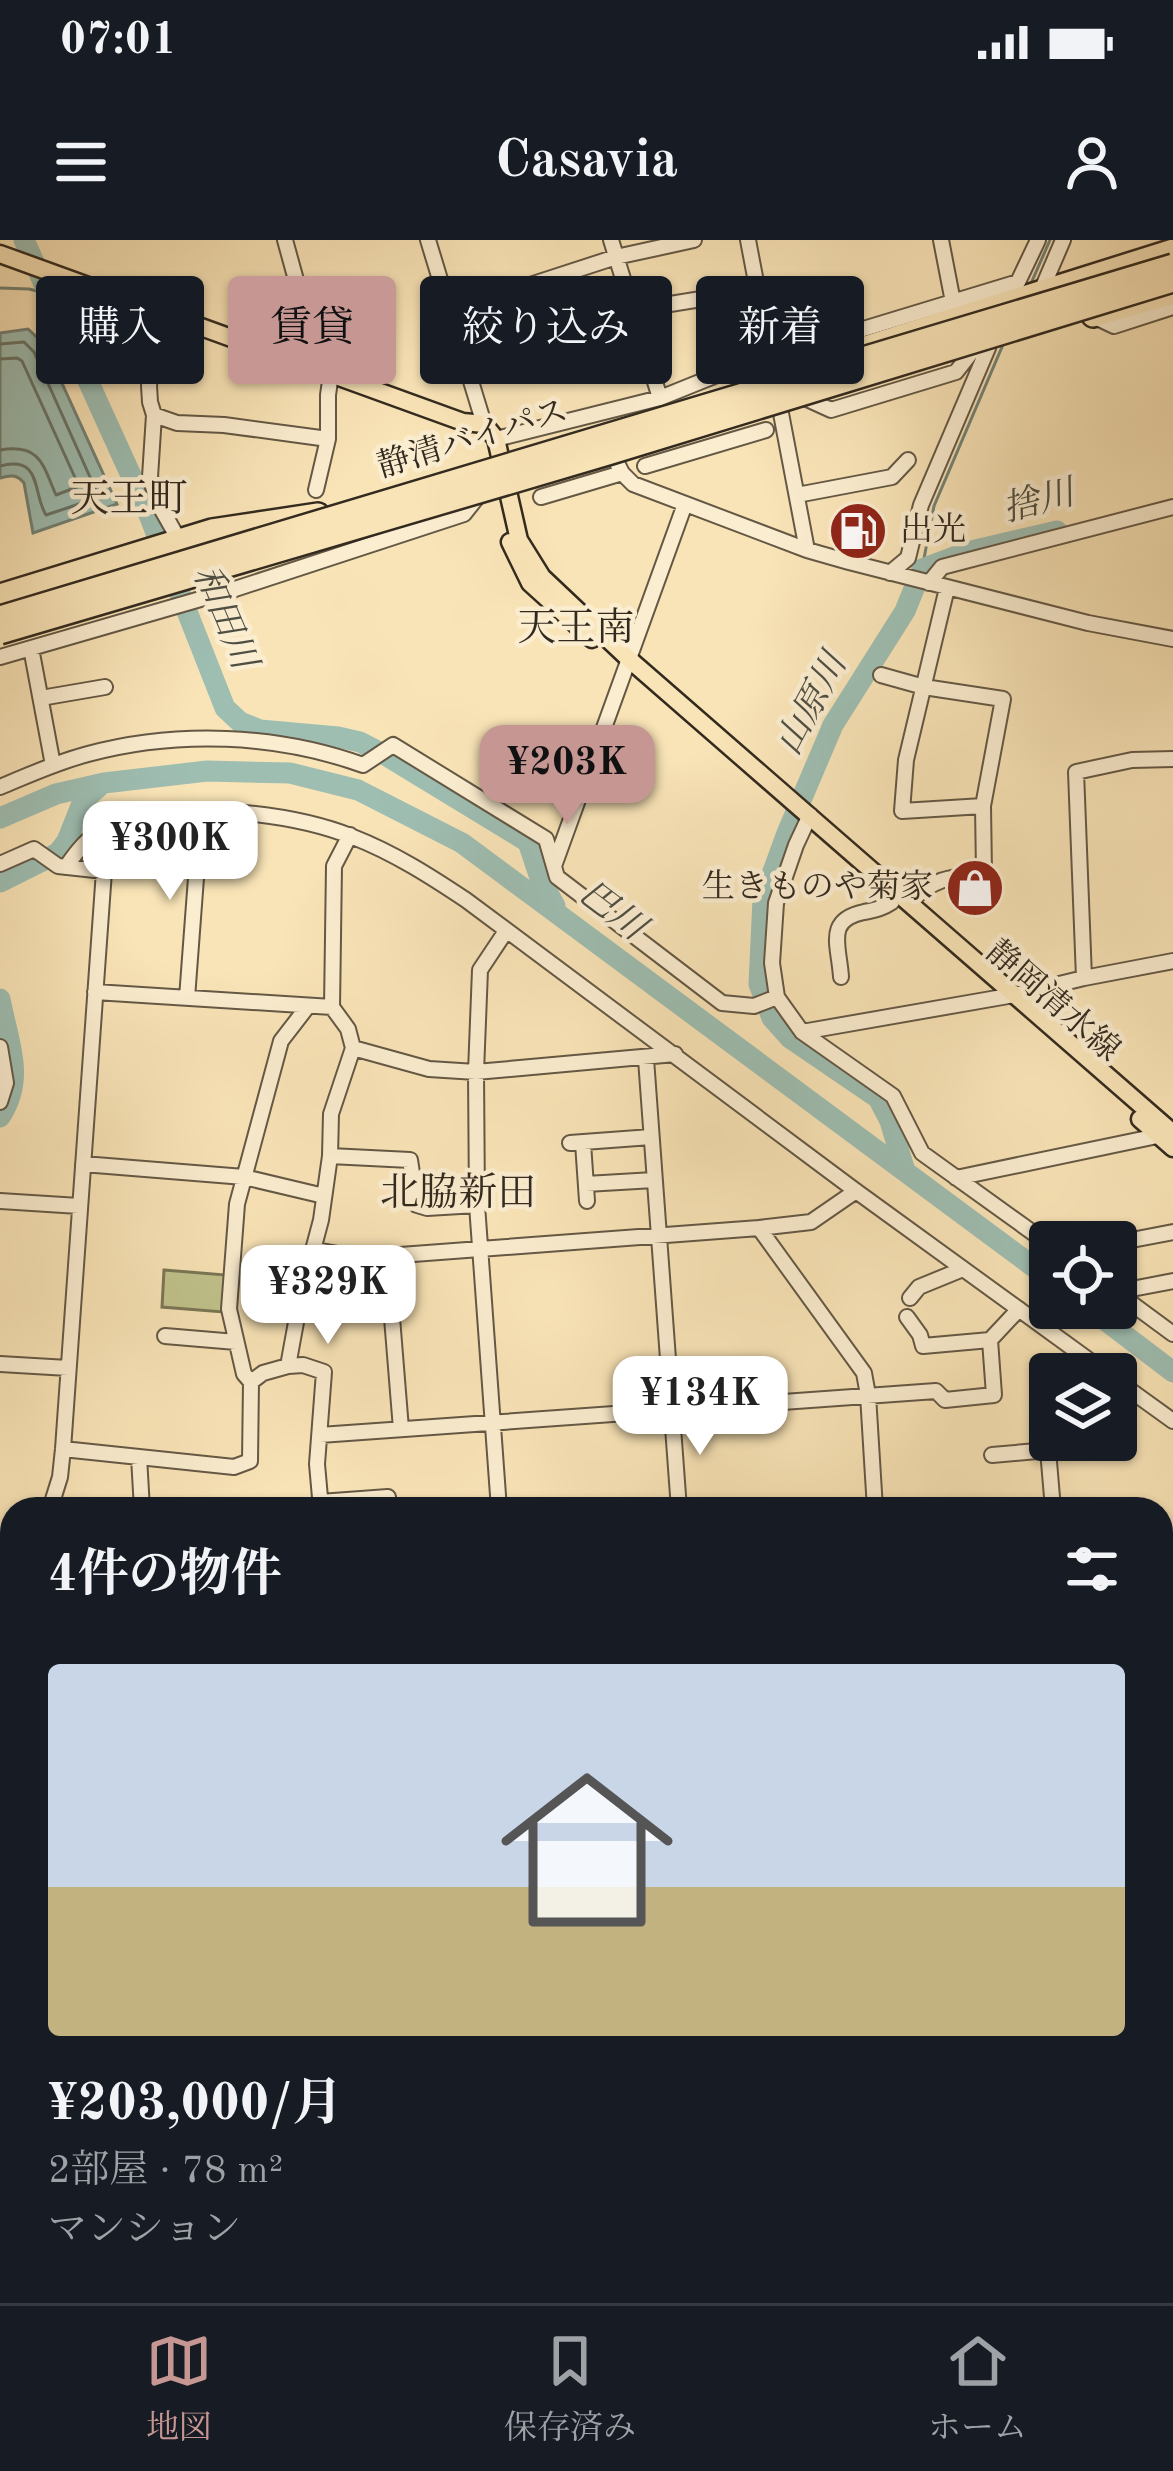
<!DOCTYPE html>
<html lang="ja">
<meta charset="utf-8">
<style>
body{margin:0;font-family:"Old Standard TT","Noto Serif JP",serif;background:#242831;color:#f1f3f6;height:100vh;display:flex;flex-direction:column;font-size:45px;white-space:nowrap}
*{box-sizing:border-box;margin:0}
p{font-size:39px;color:#9ea1a6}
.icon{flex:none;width:66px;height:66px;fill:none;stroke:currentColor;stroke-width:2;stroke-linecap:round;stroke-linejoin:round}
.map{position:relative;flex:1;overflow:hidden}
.details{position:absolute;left:0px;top:1257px;width:1173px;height:807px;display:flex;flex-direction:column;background:#171b24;border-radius:36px 36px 0 0;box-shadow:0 3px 9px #0004}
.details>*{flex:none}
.top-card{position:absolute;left:36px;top:36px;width:1101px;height:108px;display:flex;gap:24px}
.fabs{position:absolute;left:1029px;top:981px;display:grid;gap:24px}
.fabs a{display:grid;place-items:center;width:108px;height:108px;border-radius:12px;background:#171b24;box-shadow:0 3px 9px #0004;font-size:60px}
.price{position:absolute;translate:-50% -102px;padding:0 27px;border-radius:24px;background:#fff;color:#222;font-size:39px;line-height:78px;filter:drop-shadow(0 3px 6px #0008)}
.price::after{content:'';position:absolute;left:50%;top:72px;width:36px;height:27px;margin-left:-18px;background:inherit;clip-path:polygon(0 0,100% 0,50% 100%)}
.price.active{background:#c59692;color:#111}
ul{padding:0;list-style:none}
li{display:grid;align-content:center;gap:24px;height:636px;padding:0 48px}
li+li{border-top:3px solid #363941}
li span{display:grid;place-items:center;height:372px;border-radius:12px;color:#555}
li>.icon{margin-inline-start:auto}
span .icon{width:216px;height:216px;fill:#fffc;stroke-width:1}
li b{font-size:51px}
h2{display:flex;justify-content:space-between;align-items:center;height:144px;padding:0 48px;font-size:51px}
.pill{padding:0 42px;border-radius:12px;background:#171b24;box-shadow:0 3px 9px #0004;font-size:42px;line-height:108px}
.pill.active{background:#c59692;color:#111}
.status{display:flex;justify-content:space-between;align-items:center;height:84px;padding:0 60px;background:#171b24;direction:ltr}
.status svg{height:33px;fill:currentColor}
header{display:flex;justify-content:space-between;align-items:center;height:156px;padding:0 48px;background:#171b24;font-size:54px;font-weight:800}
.dock{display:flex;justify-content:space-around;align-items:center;height:168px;border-top:3px solid #363941;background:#171b24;font-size:33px;color:#9ea1a6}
.dock a{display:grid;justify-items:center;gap:6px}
.dock .active{color:#c59692}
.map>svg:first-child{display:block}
.green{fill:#c1c38c;stroke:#7a7656;stroke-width:3}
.water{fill:#9ebeb2;stroke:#738377;stroke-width:3}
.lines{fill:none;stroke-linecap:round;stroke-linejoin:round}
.shore{stroke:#687468;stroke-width:3}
.stream{stroke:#738377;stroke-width:3}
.river{stroke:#9ebeb2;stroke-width:21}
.minor-casing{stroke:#645845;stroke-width:18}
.major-casing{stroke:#332a1f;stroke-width:21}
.highway-casing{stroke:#332a1f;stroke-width:26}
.minor{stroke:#fbedd0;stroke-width:14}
.major{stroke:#f9e4b7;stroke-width:16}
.highway{stroke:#f9e4b7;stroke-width:21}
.rail{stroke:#332a1f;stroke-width:3;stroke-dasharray:21 21;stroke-linecap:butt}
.highway-bridge-casing{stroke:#332a1f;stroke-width:26;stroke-linecap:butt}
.highway-bridge{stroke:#f9e4b7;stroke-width:21}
.labels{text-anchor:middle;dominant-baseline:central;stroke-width:9;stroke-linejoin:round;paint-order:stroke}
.street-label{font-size:33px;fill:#332a1f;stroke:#fbedd0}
.poi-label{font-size:33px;fill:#332a1f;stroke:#fbedd0;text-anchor:start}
.water-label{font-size:36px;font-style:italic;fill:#4e4f44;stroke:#fbedd0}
.quarter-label{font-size:39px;fill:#332a1f;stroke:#fbedd0}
</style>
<div class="status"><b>07:01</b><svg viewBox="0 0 49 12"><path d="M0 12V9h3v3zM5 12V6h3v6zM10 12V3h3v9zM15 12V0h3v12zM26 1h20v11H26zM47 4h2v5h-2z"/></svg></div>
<header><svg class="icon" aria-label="menu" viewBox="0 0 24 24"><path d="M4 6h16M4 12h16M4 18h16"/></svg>Casavia<svg class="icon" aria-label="person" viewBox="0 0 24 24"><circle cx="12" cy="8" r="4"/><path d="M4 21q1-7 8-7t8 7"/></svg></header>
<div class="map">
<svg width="1173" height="2063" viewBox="0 0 1173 2063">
<rect width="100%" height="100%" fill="#f9e4b7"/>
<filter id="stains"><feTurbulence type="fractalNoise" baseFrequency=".00167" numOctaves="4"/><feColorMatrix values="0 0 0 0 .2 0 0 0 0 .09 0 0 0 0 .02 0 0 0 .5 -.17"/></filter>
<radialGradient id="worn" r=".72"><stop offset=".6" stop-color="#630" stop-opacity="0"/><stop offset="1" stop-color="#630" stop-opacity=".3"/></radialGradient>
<path class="green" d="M 164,1030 L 226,1035 L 223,1072 L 162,1067 Z"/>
<path class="water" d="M 28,89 L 44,104 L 117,264 L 33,293 L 24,243 C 17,234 10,235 0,238 L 0,93 Z"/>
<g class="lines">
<path class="shore" d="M 0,104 L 24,102 L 34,112 L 98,255 L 94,259 L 46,275 C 32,253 43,215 0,226
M 0,119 L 17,118 L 22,121 L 77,242 L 77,247 L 56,255 C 43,226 41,203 0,210"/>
<path class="stream" d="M 0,48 L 29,49 L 49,54
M 1029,48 L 1050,0
M 922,329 L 934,266 L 1005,100"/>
<path class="river" d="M 24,0 L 149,275 L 225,468 L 240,482 L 260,490 L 338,497 L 360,502 L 387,516 L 528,602 L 541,641 L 555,666
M 0,578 L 56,554 L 104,543 L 207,531 L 290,533 L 358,550 L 462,603 L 1050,1039
M 0,642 L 58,613 L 67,601 L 83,561 L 103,543
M 0,759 C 8,802 26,838 0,877
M 904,928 L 890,881 L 878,858 L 790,798 L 772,778 L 759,744 L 763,659 L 787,593 L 833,485 L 905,371 L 922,329 L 967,312 L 1057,291
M 1089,1068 L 1173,1132"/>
<g class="minor-casing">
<path id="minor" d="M 285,0 L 296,40
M 428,0 L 484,184
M 611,0 L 660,158
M 748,0 L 807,310
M 941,0 L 953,62
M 1042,49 L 1063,0
M 156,71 L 149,146 L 150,162 L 154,175 L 150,237 L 158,263 L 179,300
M 1093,76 L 1114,86 L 1173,67
M 541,98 L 527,46 L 616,17 L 694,0
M 814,104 L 1018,42 L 1038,0
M 464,122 L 633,70 L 757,50
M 796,154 L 831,170 L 956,132 L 974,109
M 154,175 L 177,183 L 224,185 L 328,199
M 496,199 L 660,158 L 717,135 L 770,118
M 610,209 L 622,233 L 633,244 L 807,310 L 849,322 L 1088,383 L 1173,399
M 645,226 L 766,190
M 316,250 L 328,199 L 328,155 L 331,134
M 797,255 L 892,237 L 908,220
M 541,257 L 622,233
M 890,333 L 908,318 L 921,265 L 988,108
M 929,343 L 942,327 L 1173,267
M 947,348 L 906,520 L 902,571 L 983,566
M 31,408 L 53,525
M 0,417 L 235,349 L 464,274 L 479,255
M 881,435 L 924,447 L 1003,459 L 983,566 L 984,633 C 951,637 933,638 910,662
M 41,458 L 105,447
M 1173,519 L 1132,520 L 1076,532 L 1084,738 L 1173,721
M 0,547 C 29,535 57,522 88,514 C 177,490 277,494 363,525 L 393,505 L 546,599 L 557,637 L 722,763 L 754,766 L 777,757
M 810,575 L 796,605 L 776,663 L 772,723 L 777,757 L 802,792 L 893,856 L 922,913 L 1050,1005
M 0,624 L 34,609 L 58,626 L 104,631 L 63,1209 L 60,1237 L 50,1269
M 554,626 L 685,264
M 66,627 C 78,609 93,591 113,583 C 177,560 290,572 353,597 C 394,613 430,636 466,660 L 856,951 L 1108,1134
M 841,737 C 839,705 825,680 864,672 C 876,670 883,668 892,662
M 95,752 L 332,767 L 348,789 L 353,808 L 331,874 L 330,916 L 321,980 L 301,1055 L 288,1126 L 303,1125 L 324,1132 L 317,1224 L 321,1269
M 187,758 L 201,571
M 332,767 L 334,626 L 350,595
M 802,792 L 1014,755 L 1084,738
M 0,807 L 6,843 L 0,862
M 353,808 L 429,829 L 476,832 L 675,814
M 646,819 L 679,1269
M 570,903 L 651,897
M 583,903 L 587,961
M 330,916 L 410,920 L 417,965 L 427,968 L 477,965
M 83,924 L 244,937 L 324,956
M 956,938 L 1162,895
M 586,944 L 654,940
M 0,961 L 79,966
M 759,988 L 811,982 L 856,951
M 1116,1003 L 1173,992
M 315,1010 L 356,1017 L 387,1016 L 759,988 L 864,1133 L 868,1155 L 875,1269
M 387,1016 L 401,1189
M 1116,1052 L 1173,1094
M 1116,1052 L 1173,1041
M 910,1058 L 919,1047 L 963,1029
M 907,1077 L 920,1095 L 923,1106 L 990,1100
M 165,1096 L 236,1102
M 0,1124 L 68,1128
M 1116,1140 L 1173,1181
M 251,1142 L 263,1133 L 288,1126
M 320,1195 L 936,1151 L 945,1160 L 994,1155 L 990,1100 L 1019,1069
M 63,1209 L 234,1227 L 250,1221 L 251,1142 L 244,1134 L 229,1069 L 237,964 L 281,801 L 308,766
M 992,1215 L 1048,1210 L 1053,1269
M 139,1217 L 142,1269
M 320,1262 L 388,1257
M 499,1269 L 477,965 L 476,832 L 480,730 L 506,691
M 4,1325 L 12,1384
M 1161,1388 L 1173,1410
M 0,1411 L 12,1410
M 1161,1525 L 1173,1518
M 0,1614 L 12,1617
M 1161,1634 L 1173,1627
M 0,1674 L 12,1676
M 1161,1781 L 1173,1779
M 0,1838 L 12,1834
M 0,1931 L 12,1910
M 0,1999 L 12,1992
M 1161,2038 L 1173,2036
M 80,2052 L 81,2063
M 169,2052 L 171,2063
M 507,2052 L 511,2063
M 783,2052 L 786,2063
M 864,2052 L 867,2063
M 960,2052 L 961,2063
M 1156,2052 L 1158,2063
M 0,2054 L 12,2047
M 232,2063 L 262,2052
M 705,2063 L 736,2052
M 1029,2063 L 1085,2052"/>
</g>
<g class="major-casing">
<path id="major" d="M 0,14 L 463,182 L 484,184 L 496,199 L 519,300 L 542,337 L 630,420 L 1173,893
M 510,302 L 530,343 L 592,399
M 1140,879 L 1173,908"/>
</g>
<g class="highway-casing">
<path id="highway" d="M 1093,76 L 1173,53
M 859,109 L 1173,10
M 0,355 L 212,290 L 318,274"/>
</g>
<use href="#minor" class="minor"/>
<use href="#major" class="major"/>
<use href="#highway" class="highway"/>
<path class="rail" d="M 1161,1385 L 1173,1378
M 0,2026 L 12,2020"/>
<g class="highway-bridge-casing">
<path id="highway-bridge" d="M 0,377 L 1173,25
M 0,393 L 608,214 L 1173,41"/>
</g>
<use href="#highway-bridge" class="highway-bridge"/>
</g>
<defs>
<g id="fuel-disc" transform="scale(3)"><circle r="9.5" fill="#8f2418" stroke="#fbedd0"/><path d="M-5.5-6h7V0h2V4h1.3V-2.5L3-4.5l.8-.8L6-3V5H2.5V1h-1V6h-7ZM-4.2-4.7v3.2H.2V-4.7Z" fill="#fff"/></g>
<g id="shop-disc" transform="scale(3)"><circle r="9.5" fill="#8f2418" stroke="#fbedd0"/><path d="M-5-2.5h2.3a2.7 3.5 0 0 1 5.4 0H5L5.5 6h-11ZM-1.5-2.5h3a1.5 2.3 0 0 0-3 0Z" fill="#fff"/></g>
</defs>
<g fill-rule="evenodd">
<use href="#fuel-disc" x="858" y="291"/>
<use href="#shop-disc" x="975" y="648"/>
</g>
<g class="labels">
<g class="street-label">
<text transform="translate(473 200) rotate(-17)">静清バイパス</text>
<text transform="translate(1052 762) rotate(41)">静岡清水線</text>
</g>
<g class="poi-label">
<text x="900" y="291">出光</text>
<text x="933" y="648" text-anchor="end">生きものや菊家</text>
</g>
<g class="water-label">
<text transform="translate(1039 263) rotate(-15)">捨川</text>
<text transform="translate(223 378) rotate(67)">和田川</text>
<text transform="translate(813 465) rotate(-62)">山原川</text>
<text transform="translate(611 672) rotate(37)">巴川</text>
</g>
<g class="quarter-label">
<text x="129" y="260">天王町</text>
<text x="576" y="389">天王南</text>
<text x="458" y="954">北脇新田</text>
</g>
</g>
<rect width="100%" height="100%" filter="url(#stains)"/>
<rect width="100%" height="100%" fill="url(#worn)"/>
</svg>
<div class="fabs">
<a><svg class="icon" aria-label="locate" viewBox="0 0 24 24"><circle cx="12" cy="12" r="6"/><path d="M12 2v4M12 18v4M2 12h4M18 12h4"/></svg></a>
<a><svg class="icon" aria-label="layers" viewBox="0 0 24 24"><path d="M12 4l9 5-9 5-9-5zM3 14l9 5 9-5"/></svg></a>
</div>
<b class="price active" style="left:567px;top:587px">¥203K</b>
<b class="price" style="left:170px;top:663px">¥300K</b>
<b class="price" style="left:328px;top:1107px">¥329K</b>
<b class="price" style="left:700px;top:1218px">¥134K</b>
<div class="top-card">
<a class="pill">購入</a>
<a class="pill active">賃貸</a>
<a class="pill">絞り込み</a>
<a class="pill">新着</a>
</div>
<section class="details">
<h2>4件の物件<svg class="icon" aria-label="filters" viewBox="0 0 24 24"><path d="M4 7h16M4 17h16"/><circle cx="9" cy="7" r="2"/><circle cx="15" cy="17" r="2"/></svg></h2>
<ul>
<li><span style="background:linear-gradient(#c9d6e8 60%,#c2b280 0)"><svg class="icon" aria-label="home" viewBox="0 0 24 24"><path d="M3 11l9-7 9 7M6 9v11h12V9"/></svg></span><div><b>¥203,000/月</b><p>2部屋 · 78 m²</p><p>マンション</p></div></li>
</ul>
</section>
</div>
<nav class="dock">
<a class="active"><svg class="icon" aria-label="map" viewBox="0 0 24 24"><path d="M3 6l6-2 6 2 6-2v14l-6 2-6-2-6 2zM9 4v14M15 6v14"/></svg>地図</a>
<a><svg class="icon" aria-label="saved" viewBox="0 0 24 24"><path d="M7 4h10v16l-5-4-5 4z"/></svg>保存済み</a>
<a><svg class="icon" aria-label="home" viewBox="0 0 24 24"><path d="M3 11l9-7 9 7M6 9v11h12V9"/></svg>ホーム</a>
</nav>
